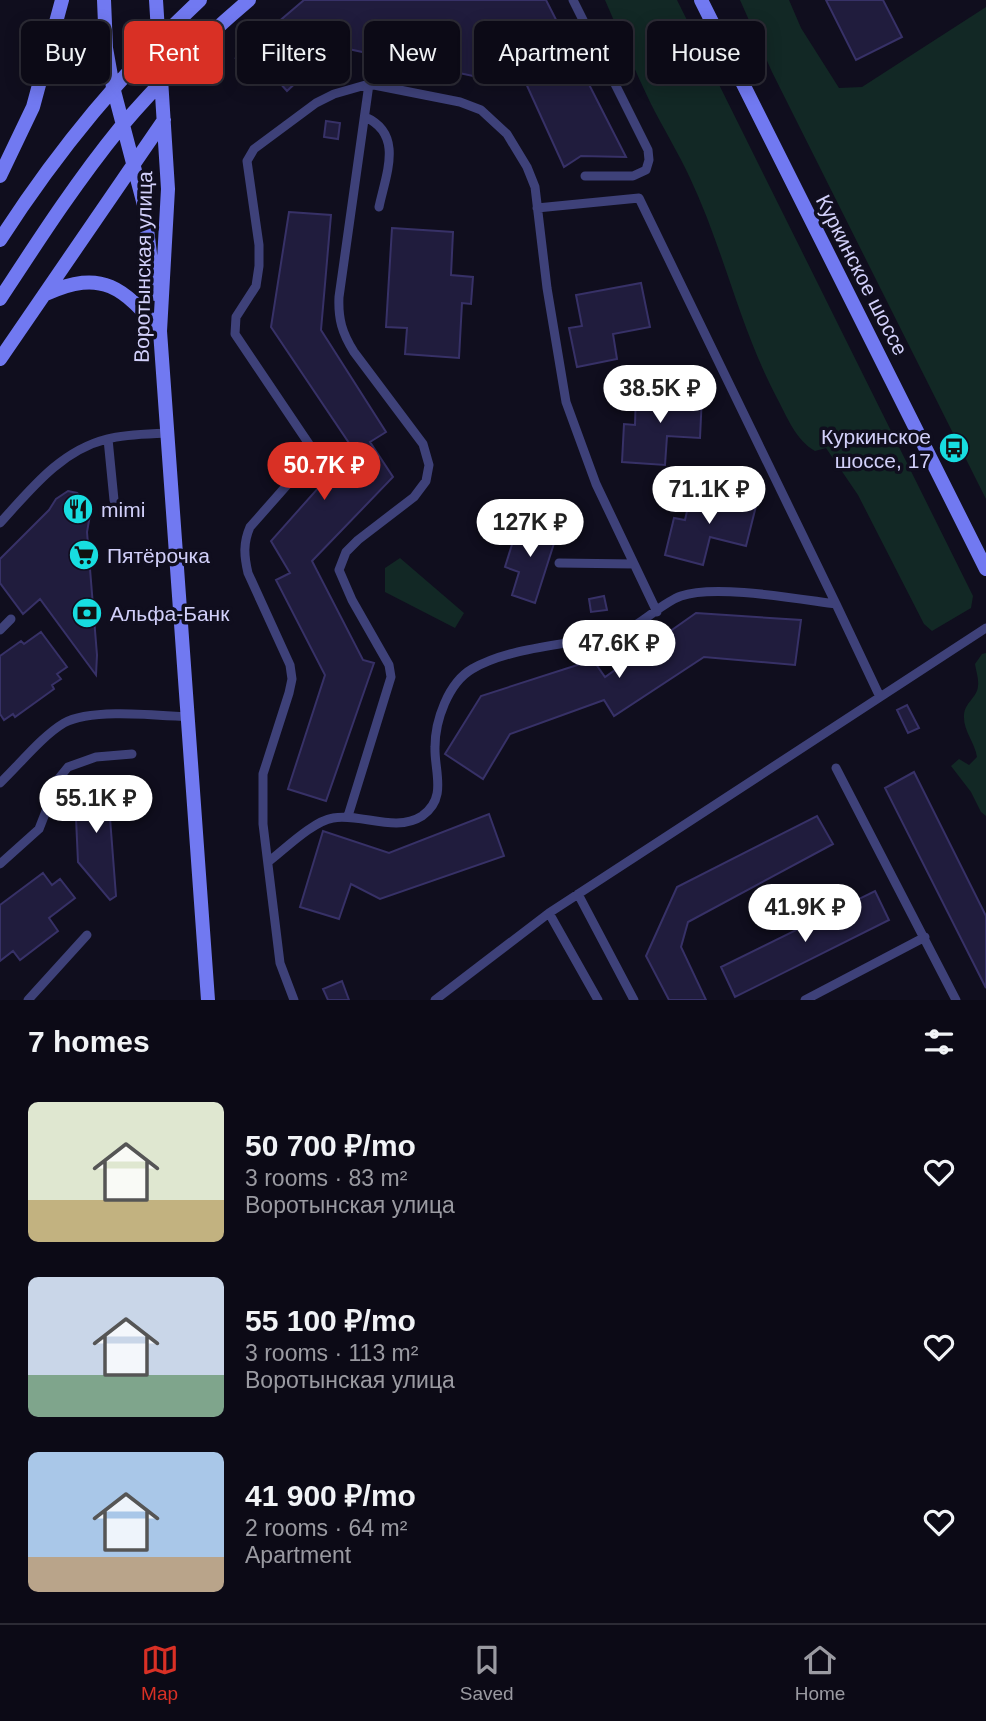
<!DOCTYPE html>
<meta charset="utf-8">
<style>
body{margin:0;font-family:Arial,sans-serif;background:#15131f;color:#f1f3f6;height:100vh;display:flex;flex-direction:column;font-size:26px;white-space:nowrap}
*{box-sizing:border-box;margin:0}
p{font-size:23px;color:#9a9aa1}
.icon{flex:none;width:38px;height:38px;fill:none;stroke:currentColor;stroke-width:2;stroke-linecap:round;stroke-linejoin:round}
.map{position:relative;height:1000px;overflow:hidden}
.details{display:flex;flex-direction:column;background:#0c0a16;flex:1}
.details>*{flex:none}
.banner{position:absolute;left:21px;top:21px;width:945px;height:63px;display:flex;gap:14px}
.price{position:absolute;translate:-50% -60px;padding:0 16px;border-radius:24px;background:#fff;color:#222;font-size:23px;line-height:46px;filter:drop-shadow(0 2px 4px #0008)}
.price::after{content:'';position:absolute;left:50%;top:42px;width:21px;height:16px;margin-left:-10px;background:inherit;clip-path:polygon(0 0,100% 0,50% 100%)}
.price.active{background:#d93025;color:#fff}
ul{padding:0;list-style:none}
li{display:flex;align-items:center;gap:21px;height:175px;padding:0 28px}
li span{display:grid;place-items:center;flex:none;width:196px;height:140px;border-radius:10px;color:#555}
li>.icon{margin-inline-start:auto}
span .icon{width:84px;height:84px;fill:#fffc;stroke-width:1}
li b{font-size:30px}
h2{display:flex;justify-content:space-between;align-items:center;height:84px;padding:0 28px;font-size:30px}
.chip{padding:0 24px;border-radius:10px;background:#0c0a16;box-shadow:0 4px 18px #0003,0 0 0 2px #2c2b35;font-size:24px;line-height:63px}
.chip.active{background:#d93025;color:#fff}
.tab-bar{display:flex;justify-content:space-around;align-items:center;height:98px;border-top:2px solid #2c2b35;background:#0c0a16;font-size:19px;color:#9a9aa1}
.tab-bar a{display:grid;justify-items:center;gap:4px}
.tab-bar .active{color:#d93025}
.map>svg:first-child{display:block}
.green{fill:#122825}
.building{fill:#201c3d;stroke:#373167;stroke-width:2}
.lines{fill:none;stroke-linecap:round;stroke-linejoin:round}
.lane{stroke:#3e4179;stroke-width:9}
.secondary{stroke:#7179f1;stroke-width:14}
.labels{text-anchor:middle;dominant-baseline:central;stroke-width:7;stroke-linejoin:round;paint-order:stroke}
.street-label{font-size:21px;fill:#d2d0fa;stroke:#100e1e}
.poi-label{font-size:21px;fill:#d2d0fa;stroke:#100e1e;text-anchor:start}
</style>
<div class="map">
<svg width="986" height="1000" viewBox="0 0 986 1000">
<rect width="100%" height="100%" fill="#100e1e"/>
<path class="green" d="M 605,0 L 677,0 L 973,596 L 971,608 L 932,631 L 924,624 L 858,495 L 826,448 L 815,451 C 796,440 788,419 778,400 C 740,329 724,250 690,178 C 678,152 663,128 650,102 C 634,69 620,34 605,0 Z
M 740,0 L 789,0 L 801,28 L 839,88 L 862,87 L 986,7 L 986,499 L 772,72 Z
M 400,558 L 464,613 L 455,628 L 385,592 L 385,568 Z
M 986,653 L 986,816 L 981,812 L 971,792 L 951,766 L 959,759 L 969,765 L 977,757 C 975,742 963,731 964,715 C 965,702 977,698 978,686 C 979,679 976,671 975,664 L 982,654 Z"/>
<path class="building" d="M 304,0 L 546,0 L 626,157 L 581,156 L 564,167 L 524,79 L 515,85 L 344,48 L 339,42 L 287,91 L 272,74 L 236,58 Z
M 826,0 L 883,0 L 902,37 L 856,60 Z
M 326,121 L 340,123 L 338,139 L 324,137 Z
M 289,212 L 331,215 L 321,330 L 386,432 L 370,442 L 393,477 L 312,561 L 363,660 L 374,663 L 326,801 L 288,789 L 325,675 L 276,580 L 290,573 L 271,541 L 353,449 L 271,327 Z
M 392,228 L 453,232 L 451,275 L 473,277 L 471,304 L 462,303 L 459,358 L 405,354 L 407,328 L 386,327 Z
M 641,283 L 650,327 L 613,334 L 617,359 L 577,367 L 569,328 L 582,326 L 576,295 Z
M 636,391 L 702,395 L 700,438 L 667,436 L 665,465 L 622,462 L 624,424 L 635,425 Z
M 692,489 L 756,506 L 746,546 L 710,537 L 703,565 L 665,555 L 674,518 L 685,520 Z
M 68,491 L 77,493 L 87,501 L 90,515 L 87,532 L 97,655 L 96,675 L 40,599 L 23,614 L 0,583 L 0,559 L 49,510 L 56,499 Z
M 519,522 L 557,534 L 535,603 L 512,595 L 519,572 L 505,567 Z
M 604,596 L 607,610 L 591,612 L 589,599 Z
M 696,613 L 801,620 L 795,665 L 704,657 L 614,716 L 604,700 L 510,734 L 483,779 L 445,754 L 481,696 L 593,660 L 605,677 Z
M 41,632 L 67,667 L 57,674 L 61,679 L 52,685 L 54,689 L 15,717 L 13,714 L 4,720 L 0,714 L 0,656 L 21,641 L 24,644 Z
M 907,705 L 919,728 L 908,733 L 897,710 Z
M 914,772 L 986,916 L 986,988 L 885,788 Z
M 107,779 L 116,896 L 110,900 L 78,862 L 75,796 L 91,780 Z
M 489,814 L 504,856 L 380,899 L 351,884 L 339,919 L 300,907 L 323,831 L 389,853 Z
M 817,816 L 833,844 L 688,922 L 681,947 L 706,1000 L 669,1000 L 646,956 L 677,887 Z
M 43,873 L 52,885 L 60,879 L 75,898 L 49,918 L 58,931 L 20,960 L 13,951 L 0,961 L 0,905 Z
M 875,891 L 889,920 L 735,997 L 721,967 Z
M 342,981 L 349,1000 L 328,1000 L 323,989 Z"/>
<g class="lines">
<path class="lane" d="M 573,0 L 648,150 L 649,160 L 646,170 L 633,176 L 585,176
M 365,117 C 404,134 386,174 379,207
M 537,208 L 639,198 L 836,604
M 108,439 L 114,500
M 0,523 C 31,489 60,451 107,439 C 126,434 147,434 167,433
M 559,563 L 634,564
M 0,630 L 11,619
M 836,768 L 956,1000
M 0,783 C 19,765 42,736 64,723 C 90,708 156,715 188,717
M 348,816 L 391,677 L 389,665 L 352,600 L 339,570 L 346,552 L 358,540 L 414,497 L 426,481 L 429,465 L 423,444 L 354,352 C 342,333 338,319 339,297 L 369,84
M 268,862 C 284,850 313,821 333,818 C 361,813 396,833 422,816 C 448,798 434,771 435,747 C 435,721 448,683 472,669 C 514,645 574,645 621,633 C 643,624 661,603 681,596 C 715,584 798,599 836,604 L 880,697
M 0,864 L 39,829 L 59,778 L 68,767 L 96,757 L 132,754
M 578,894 L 634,1000
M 549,913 L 598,1000
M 28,1000 L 87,935
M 294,1000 L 280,963 L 263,824 L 263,774 L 289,693 L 292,679 L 290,665 L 248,573 C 244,556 243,543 250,527 L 310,459 L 309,444 L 235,334 L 236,317 L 256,286 L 259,266 L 259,245 L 247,161 L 254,149 L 316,103 L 334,94 L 369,84 L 460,102 L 481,110 L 507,134 L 527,167 L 535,187 L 547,288 L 566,402 L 596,484 L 657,612
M 435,1000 L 549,913 L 986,628
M 805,1000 L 925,937"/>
<path class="secondary" d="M 104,0 L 106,48 L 113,87 L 144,205 L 155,294
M 156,0 L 168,189 L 160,331 L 208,1000
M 701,0 L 986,569
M 0,176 L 33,107 L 62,0
M 0,240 C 57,151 122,72 200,0
M 46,294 C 102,268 124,288 160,331
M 0,299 C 38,241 76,182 120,128 C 159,82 203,39 249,0
M 0,359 L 164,120"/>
</g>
<defs>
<g id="bus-disc" transform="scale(1.575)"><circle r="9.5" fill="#17dde0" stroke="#100e1e"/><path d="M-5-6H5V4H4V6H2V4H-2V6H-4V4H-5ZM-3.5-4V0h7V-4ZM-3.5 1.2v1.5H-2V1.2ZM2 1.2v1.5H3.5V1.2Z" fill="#111"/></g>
<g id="restaurant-disc" transform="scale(1.575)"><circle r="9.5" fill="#17dde0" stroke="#100e1e"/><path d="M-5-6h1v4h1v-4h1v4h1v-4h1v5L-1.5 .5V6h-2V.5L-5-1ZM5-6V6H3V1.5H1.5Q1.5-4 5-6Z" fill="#111"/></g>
<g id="supermarket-disc" transform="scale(1.575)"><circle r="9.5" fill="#17dde0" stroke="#100e1e"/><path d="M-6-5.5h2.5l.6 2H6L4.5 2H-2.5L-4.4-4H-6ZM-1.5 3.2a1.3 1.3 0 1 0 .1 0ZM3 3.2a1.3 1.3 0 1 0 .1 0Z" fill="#111"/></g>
<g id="bank-disc" transform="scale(1.575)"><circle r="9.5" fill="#17dde0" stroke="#100e1e"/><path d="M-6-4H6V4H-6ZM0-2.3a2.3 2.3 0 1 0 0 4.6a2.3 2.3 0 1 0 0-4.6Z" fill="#111"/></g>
</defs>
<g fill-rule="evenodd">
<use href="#bus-disc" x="954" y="448"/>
<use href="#restaurant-disc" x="78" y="509"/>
<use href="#supermarket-disc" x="84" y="555"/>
<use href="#bank-disc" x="87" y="613"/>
</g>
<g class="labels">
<g class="street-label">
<text transform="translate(143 267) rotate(-89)">Воротынская улица</text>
<text transform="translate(862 275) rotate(63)">Куркинское шоссе</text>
</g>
<g class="poi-label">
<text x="931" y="436" text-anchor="end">Куркинское<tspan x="931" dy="24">шоссе, 17</tspan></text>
<text x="101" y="509">mimi</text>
<text x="107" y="555">Пятёрочка</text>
<text x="110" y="613">Альфа-Банк</text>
</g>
</g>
</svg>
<b class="price" style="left:660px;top:425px">38.5K ₽</b>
<b class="price active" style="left:324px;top:502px">50.7K ₽</b>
<b class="price" style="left:709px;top:526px">71.1K ₽</b>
<b class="price" style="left:530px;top:559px">127K ₽</b>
<b class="price" style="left:619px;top:680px">47.6K ₽</b>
<b class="price" style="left:96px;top:835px">55.1K ₽</b>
<b class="price" style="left:805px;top:944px">41.9K ₽</b>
<div class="banner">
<a class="chip">Buy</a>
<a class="chip active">Rent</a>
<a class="chip">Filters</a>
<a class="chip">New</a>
<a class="chip">Apartment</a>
<a class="chip">House</a>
</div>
</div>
<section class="details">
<h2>7 homes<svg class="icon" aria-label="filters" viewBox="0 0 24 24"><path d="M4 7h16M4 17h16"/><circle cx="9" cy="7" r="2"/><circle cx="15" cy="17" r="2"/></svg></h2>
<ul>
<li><span style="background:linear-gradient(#dfe7d0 70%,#c2b280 0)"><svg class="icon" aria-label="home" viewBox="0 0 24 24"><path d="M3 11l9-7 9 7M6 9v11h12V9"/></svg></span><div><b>50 700 ₽/mo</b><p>3 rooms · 83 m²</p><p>Воротынская улица</p></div><svg class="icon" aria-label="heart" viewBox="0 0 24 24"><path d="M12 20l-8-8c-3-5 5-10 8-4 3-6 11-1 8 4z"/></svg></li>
<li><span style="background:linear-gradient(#c9d6e8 70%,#7fa58c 0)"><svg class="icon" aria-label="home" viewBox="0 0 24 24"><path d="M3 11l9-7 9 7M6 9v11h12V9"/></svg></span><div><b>55 100 ₽/mo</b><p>3 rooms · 113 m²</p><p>Воротынская улица</p></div><svg class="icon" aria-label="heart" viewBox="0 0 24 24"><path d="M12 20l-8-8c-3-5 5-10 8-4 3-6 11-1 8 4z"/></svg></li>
<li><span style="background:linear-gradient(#a9c7e8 75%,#b9a48a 0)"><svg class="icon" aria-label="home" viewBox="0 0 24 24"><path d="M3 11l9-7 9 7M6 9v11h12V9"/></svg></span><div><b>41 900 ₽/mo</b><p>2 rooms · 64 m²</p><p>Apartment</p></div><svg class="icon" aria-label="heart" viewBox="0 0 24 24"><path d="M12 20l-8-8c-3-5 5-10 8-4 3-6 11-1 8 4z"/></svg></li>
</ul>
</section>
<nav class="tab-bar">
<a class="active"><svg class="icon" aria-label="map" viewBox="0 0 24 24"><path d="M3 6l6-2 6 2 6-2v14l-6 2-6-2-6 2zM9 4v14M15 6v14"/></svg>Map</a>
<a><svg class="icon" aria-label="saved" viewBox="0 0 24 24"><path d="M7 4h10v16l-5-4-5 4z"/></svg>Saved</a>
<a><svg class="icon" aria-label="home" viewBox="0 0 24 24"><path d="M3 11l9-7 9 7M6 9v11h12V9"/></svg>Home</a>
</nav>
